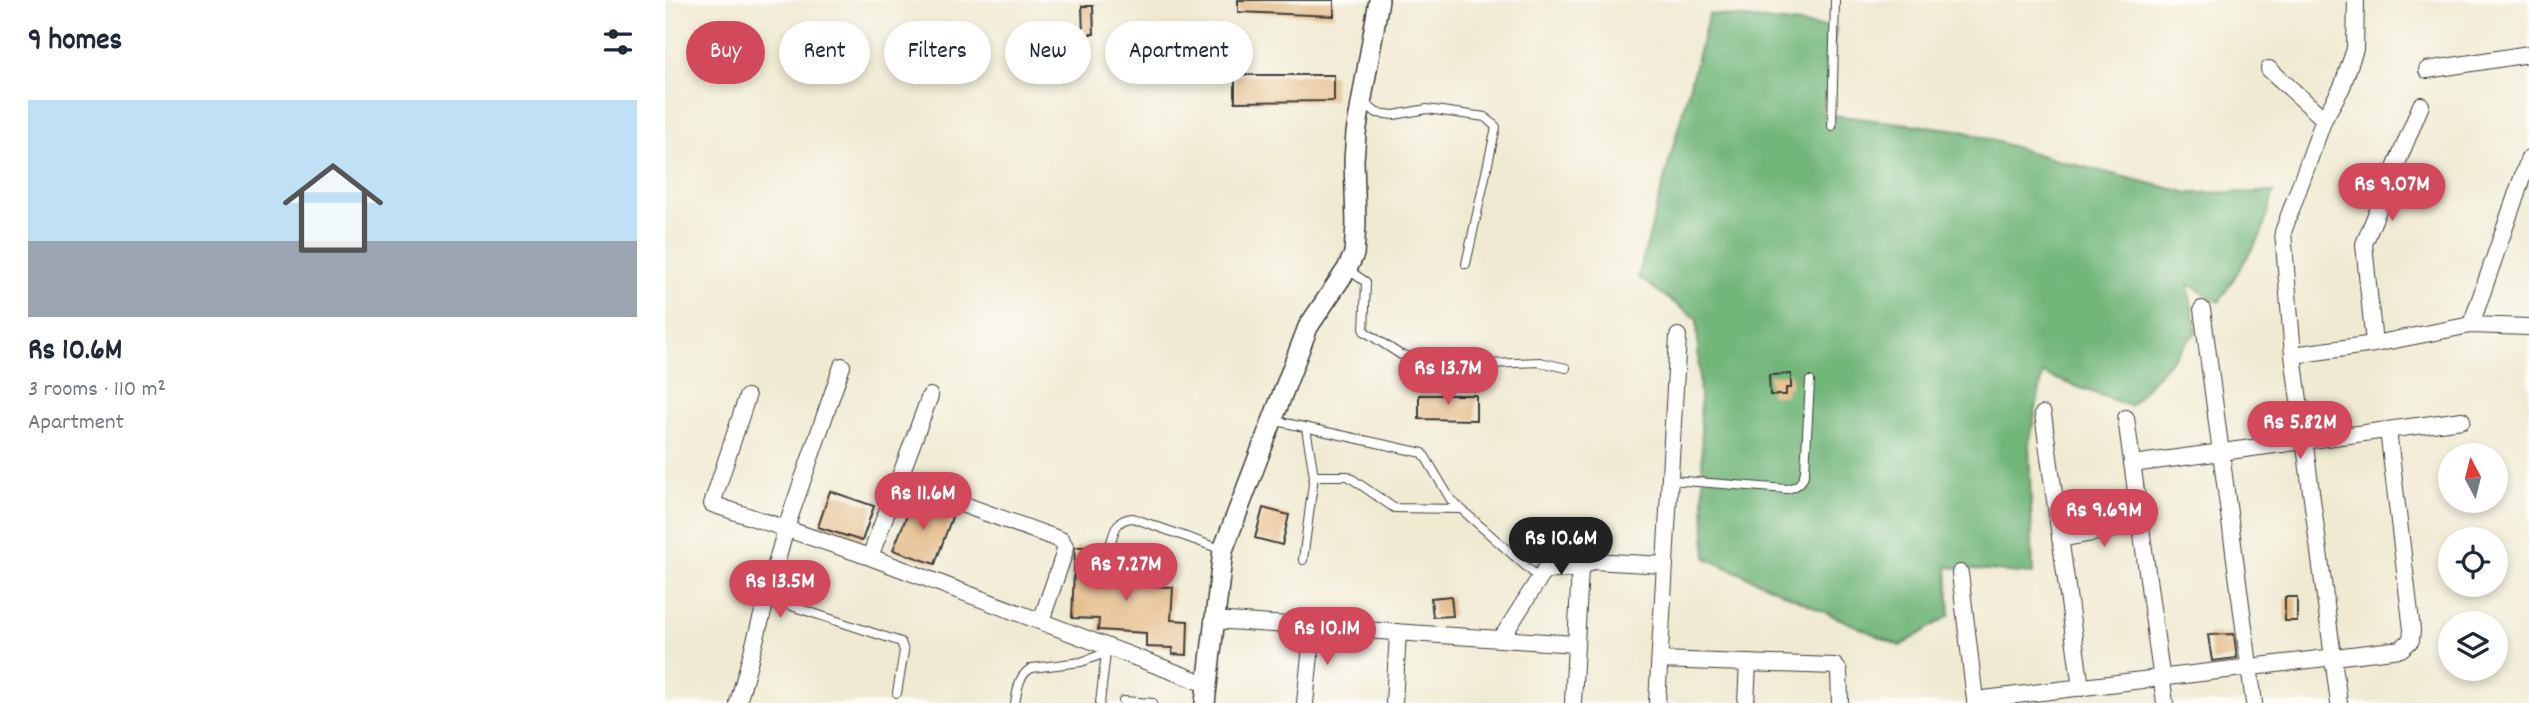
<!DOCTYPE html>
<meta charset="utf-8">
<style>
body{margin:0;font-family:Dekko,sans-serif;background:#f2f2f3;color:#1f2937;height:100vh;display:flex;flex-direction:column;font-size:26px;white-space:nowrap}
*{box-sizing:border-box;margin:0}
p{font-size:23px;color:#747a83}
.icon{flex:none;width:38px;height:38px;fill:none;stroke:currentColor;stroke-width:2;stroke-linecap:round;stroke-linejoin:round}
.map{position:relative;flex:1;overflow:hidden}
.drawer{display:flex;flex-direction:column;background:#fff;width:665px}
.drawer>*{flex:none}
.top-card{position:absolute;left:21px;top:21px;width:665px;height:63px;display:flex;gap:14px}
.needle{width:46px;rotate:353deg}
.fabs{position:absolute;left:1773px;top:443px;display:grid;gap:14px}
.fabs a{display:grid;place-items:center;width:70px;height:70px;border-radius:50%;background:#fff;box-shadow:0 4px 10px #0003;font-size:35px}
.price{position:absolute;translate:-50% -60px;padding:0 16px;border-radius:24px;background:#d1495b;color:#fff;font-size:23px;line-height:46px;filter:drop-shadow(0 2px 4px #0008)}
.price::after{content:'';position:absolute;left:50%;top:42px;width:21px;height:16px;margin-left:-10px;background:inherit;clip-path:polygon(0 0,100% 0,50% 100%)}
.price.current{background:#222;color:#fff}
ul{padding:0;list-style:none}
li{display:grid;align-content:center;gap:14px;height:371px;padding:0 28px}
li+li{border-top:2px solid #e0e1e3}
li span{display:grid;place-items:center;height:217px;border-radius:0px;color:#555}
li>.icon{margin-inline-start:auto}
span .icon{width:126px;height:126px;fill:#fffc;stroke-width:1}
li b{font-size:30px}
h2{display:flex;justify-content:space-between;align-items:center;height:84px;padding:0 28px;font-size:30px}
.tag{padding:0 24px;border-radius:32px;background:#fff;box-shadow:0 4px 10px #0003;font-size:24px;line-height:63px}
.tag.current{background:#d1495b;color:#fff}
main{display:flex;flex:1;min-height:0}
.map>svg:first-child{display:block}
.forest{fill:#72b67a;stroke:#47694b;stroke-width:2}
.building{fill:#e5bb88}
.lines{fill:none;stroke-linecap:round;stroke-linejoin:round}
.service-casing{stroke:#3c3b37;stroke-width:10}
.minor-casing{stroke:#3c3b37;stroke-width:18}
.tertiary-casing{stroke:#3c3b37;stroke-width:22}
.service{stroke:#fff;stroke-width:8}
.minor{stroke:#fff;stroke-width:16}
.tertiary{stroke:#fff;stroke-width:19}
</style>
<main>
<section class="drawer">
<h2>9 homes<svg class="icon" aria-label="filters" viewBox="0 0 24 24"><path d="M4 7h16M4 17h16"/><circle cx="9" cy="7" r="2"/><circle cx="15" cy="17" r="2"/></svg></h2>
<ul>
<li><span style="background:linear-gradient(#bfe0f5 65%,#9aa5b1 0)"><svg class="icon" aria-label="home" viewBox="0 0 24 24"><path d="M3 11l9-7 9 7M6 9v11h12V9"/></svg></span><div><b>Rs 10.6M</b><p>3 rooms · 110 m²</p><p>Apartment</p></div></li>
</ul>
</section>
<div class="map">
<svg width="1864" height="703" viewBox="0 0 1864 703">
<rect width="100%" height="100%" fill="#fdfcf7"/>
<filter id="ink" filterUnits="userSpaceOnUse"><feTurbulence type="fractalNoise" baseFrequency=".0143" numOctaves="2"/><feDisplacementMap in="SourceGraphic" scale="14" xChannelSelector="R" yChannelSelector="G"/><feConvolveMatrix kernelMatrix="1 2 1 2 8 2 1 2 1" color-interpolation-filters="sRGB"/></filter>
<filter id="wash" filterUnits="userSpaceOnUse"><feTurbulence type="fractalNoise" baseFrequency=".00686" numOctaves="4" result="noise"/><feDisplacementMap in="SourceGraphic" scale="28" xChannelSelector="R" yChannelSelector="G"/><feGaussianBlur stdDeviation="1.57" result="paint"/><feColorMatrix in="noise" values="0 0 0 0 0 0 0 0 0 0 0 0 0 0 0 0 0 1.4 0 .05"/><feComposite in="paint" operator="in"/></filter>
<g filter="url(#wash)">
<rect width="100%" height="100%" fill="#efead1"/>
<path class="forest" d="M 1044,14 L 1171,28 L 1158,114 L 1294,130 L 1391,160 L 1524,193 L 1609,192 L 1596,235 L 1554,302 L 1523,284 L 1531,332 L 1465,406 L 1378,374 L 1364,443 L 1368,574 L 1282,567 L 1285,615 L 1235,646 L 1041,558 L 1032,319 L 973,277 Z"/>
<g id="blocks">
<path class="building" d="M 573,0 L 669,0 L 669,16 L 573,12 Z
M 417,6 L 428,6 L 429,34 L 418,34 Z
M 570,75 L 669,75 L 669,101 L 570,102 Z
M 1126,374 L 1126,388 L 1121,388 L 1121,395 L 1105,395 L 1104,375 Z
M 754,395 L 811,395 L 811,420 L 754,419 Z
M 165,491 L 209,506 L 197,541 L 153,527 Z
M 249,498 L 288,514 L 270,564 L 228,550 Z
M 598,508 L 624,515 L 617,545 L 590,538 Z
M 410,547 L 432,547 L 432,569 L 480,573 L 479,586 L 508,587 L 506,620 L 523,621 L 522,655 L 507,654 L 508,648 L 481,647 L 481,633 L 433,630 L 434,619 L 407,618 Z
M 786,596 L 788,616 L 768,617 L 766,598 Z
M 1620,597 L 1632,597 L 1632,621 L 1620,621 Z
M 1569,634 L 1572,658 L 1547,661 L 1543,635 Z"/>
</g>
</g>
<g filter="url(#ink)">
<use href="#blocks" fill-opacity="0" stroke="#3c3b37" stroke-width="2"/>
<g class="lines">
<g class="service-casing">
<path id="service" d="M 699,103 L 712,113 L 729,115 L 762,109 L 820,117 L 831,127 L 801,264
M 1167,126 L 1170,0
M 682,269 L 701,282 L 699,331 L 736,355 L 799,365 L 875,362 L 901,368
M 607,420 L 758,453 L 786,500 L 874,578
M 649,476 L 683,476 L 729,508 L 796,509
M 1006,480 L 1122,489 C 1134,486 1138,482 1140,471 L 1145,381
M 446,542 C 450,528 452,519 468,518 L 558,550
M 638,560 L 649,476 L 641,428
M 102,598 L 236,642 L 239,651 L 232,693
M 458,701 L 488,703
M 350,703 C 353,689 353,675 367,668 L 416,662 L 446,651
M 435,703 L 441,653"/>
</g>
<g class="minor-casing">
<path id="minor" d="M 1604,69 L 1659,119
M 1762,70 L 1864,54
M 1537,309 L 1589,703
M 1806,325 L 1864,158
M 1709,344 L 1699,244 L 1756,105
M 1628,355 L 1618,232 L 1659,119 L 1677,87 L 1690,49 L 1691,0
M 82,397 L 47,504 L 205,557 L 541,684
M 1378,414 L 1416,688
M 1461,418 L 1500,703
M 1467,464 L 1797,420
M 233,481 L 396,540 L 400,546 L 399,554 L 376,621
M 1395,539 L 1476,524
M 205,557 L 265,396
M 1295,573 L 1310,700
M 548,620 L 910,644
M 836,639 L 879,571 L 915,568
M 995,660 L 1170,666 L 1174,671 L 1175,703
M 73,703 L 121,528 L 177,366
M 640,703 L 648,627
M 729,703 L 733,632
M 908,703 L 915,568 L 927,561 L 1000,565
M 992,703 L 1013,336
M 1081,703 L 1083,663
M 1310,703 L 1310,700 L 1736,649 L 1746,640 L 1747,630 L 1723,430
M 1674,703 L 1628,355 L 1709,344 L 1806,325 L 1864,327"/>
</g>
<g class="tertiary-casing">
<path id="tertiary" d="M 540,703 L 558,550 L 643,327 L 682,269 L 689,254 L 691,224 L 689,160 L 691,133 L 714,0"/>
</g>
<use href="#service" class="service"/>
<use href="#minor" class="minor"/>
<use href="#tertiary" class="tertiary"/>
</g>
</g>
</svg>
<div class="fabs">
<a><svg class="needle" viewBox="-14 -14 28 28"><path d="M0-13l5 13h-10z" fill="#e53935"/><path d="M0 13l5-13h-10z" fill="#747a83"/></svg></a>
<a><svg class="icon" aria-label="locate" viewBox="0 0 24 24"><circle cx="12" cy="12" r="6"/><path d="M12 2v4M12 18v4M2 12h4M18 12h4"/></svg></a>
<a><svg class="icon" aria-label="layers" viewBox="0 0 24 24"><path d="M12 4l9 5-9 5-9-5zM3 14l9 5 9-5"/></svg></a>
</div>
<b class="price" style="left:1727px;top:223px">Rs 9.07M</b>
<b class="price" style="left:783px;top:407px">Rs 13.7M</b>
<b class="price" style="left:1635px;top:461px">Rs 5.82M</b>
<b class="price" style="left:258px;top:532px">Rs 11.6M</b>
<b class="price" style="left:1439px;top:549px">Rs 9.69M</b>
<b class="price current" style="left:896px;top:577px">Rs 10.6M</b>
<b class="price" style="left:461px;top:603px">Rs 7.27M</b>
<b class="price" style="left:115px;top:620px">Rs 13.5M</b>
<b class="price" style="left:662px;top:667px">Rs 10.1M</b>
<div class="top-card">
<a class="tag current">Buy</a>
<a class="tag">Rent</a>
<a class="tag">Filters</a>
<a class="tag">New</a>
<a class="tag">Apartment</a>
</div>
</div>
</main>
